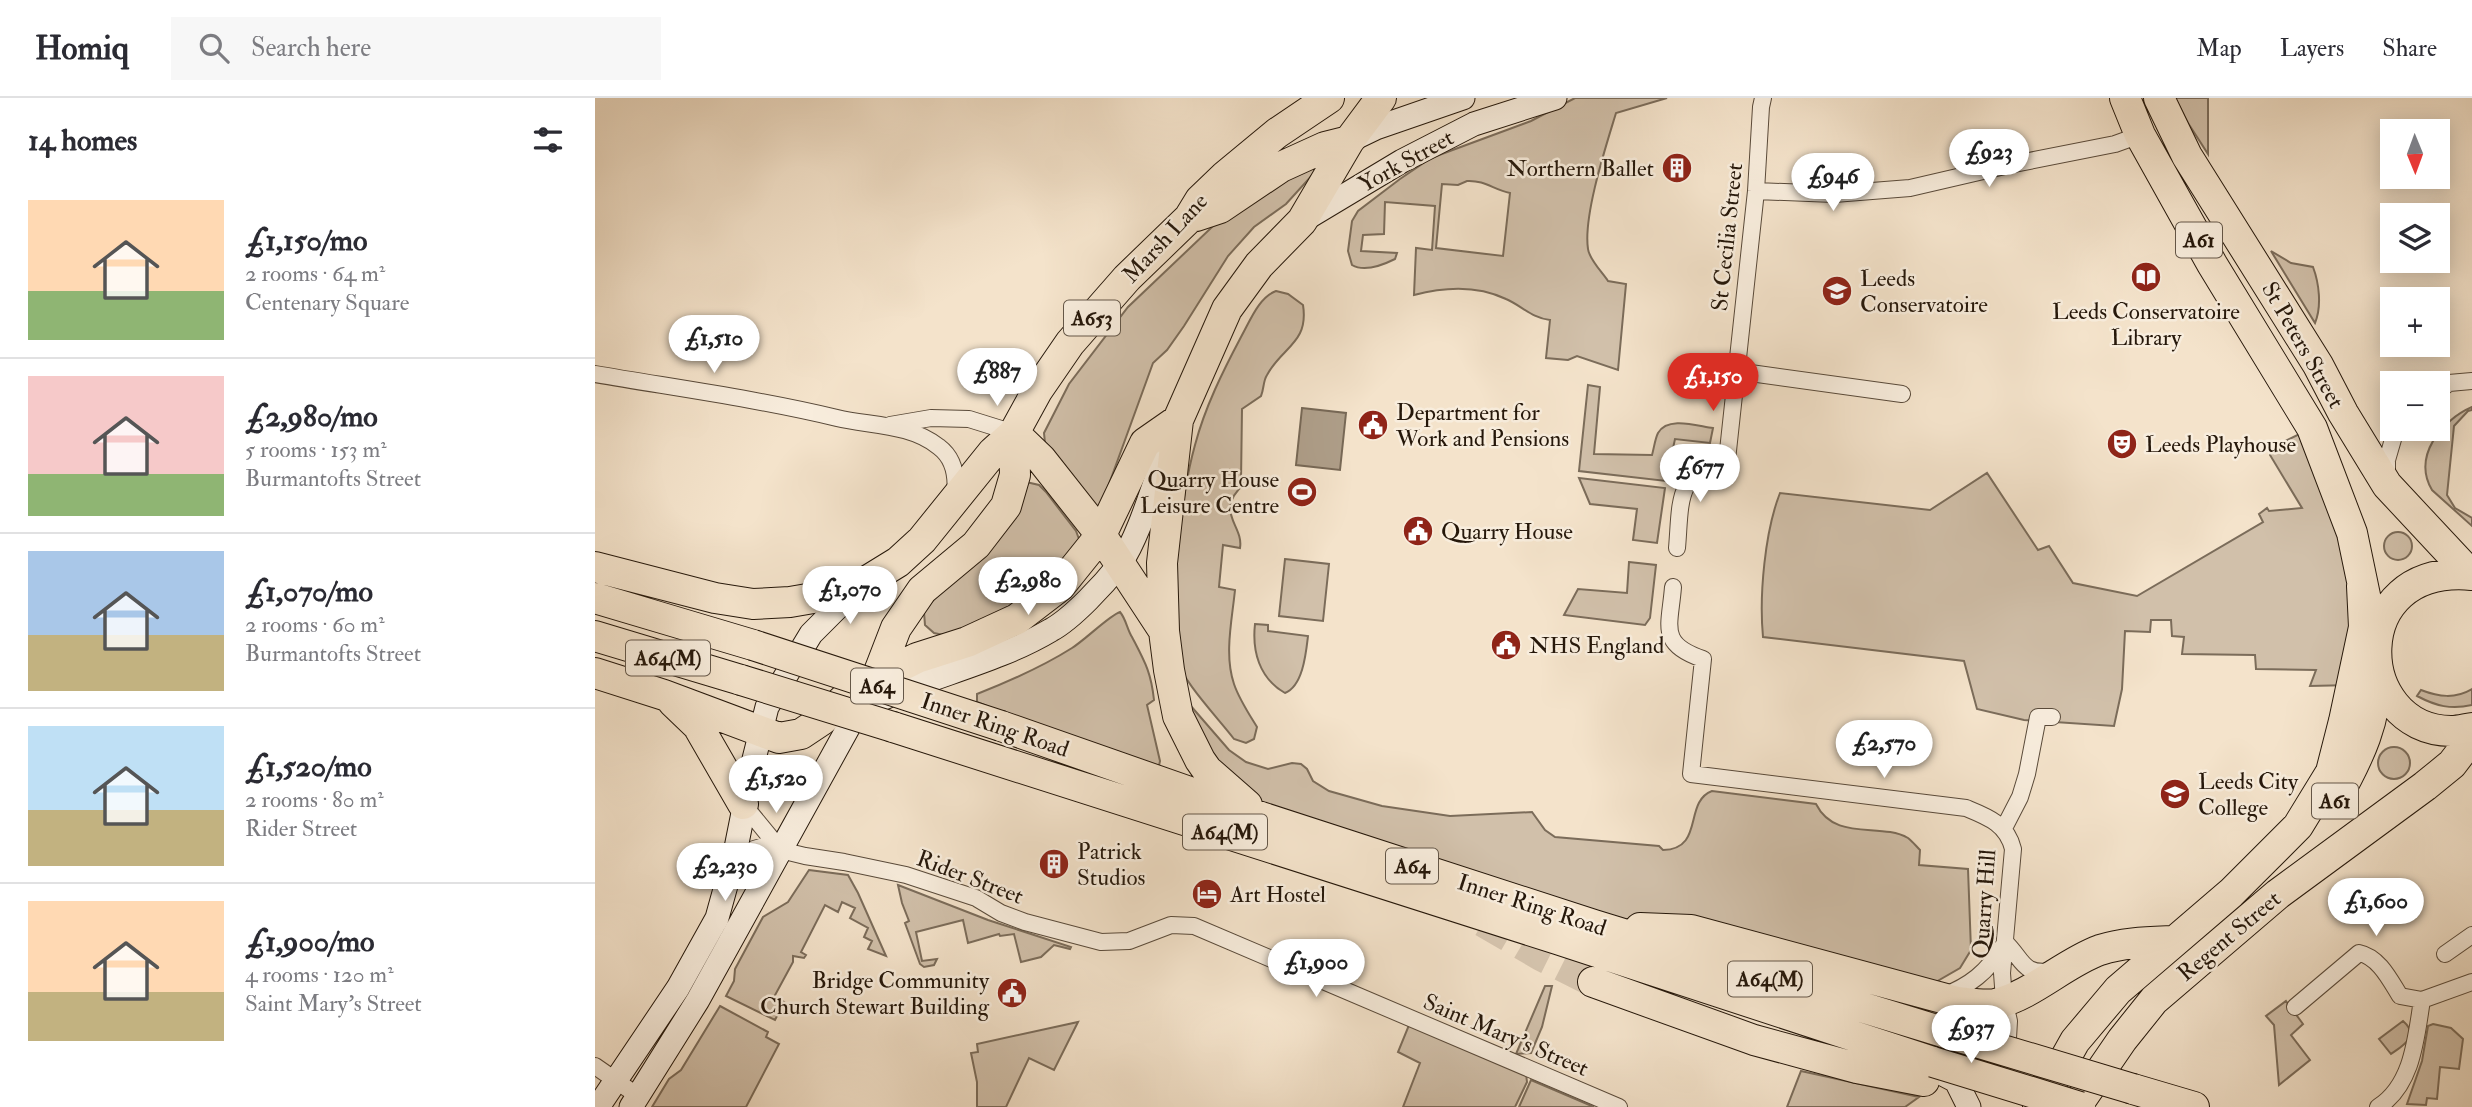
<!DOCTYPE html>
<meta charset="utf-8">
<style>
body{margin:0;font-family:"IM FELL Double Pica",serif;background:#f7f7f7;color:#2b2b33;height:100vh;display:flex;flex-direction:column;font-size:26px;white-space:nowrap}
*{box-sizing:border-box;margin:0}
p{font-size:23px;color:#7c7c81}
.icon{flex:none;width:38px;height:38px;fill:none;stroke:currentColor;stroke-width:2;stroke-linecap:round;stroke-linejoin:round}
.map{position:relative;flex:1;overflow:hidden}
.panel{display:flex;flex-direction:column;background:#fff;width:595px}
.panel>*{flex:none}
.needle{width:46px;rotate:179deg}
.buttons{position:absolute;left:1785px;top:21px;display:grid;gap:14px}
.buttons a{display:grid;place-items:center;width:70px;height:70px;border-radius:0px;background:#fff;box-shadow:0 4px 18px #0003;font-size:35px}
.price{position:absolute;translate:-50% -60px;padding:0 16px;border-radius:24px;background:#fff;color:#222;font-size:23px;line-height:46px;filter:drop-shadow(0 2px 4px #0008)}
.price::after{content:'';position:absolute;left:50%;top:42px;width:21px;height:16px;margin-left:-10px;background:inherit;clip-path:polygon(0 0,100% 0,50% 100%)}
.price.current{background:#d93025;color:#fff}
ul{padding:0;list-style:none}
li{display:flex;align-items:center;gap:21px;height:175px;padding:0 28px}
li+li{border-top:2px solid #e1e1e2}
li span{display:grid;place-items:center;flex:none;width:196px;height:140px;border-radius:0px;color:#555}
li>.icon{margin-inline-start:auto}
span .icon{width:84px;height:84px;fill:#fffc;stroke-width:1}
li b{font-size:30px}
h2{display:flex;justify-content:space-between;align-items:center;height:84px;padding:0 28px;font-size:30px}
header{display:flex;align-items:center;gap:42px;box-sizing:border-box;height:98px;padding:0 35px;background:#fff;border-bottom:2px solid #e1e1e2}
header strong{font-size:33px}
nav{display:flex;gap:38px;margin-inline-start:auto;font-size:24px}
.search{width:490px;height:63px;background:#f7f7f7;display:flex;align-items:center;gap:18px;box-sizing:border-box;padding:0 24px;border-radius:0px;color:#7c7c81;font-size:26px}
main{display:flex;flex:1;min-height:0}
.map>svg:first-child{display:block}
.green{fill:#d1c0aa;stroke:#7b6c5a;stroke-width:2;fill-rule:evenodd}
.water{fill:#ae9e89;stroke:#776856;stroke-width:2}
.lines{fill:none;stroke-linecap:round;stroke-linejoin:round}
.highway-tunnel{stroke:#d5c4ae;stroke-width:30;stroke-dasharray:30 15;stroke-linecap:butt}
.street-casing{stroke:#594a3a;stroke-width:18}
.secondary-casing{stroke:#25170a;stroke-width:25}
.highway-casing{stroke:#25170a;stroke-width:32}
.street{stroke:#f8eddd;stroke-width:16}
.secondary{stroke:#f8eddd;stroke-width:23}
.highway{stroke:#f4e3cb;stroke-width:30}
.highway-bridge-casing{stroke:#25170a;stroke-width:32;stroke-linecap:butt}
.highway-bridge{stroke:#f4e3cb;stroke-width:30}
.labels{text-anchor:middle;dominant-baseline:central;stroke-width:5;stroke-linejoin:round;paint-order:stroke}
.shield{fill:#f8eddd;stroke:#645749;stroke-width:2}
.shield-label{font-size:21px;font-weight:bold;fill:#25170a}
.street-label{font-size:23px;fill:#25170a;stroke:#f8eddd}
.poi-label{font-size:23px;fill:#25170a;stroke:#f8eddd;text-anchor:start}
</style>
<header>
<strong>Homiq</strong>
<div class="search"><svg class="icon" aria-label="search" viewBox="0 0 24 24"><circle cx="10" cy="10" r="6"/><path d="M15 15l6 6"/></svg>Search here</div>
<nav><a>Map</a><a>Layers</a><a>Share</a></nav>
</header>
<main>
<section class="panel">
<h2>14 homes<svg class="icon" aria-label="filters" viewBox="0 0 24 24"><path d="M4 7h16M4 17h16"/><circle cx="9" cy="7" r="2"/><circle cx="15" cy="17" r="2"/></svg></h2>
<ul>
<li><span style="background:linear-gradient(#ffd9b3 65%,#8fb573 0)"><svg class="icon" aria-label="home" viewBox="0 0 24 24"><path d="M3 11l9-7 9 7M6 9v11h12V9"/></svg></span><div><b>£1,150/mo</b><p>2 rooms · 64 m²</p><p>Centenary Square</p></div></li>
<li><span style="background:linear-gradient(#f6c9c9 70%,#8fb573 0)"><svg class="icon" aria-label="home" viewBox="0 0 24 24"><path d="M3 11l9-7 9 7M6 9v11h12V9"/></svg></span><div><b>£2,980/mo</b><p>5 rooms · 153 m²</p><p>Burmantofts Street</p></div></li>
<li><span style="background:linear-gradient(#a9c7e8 60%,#c2b280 0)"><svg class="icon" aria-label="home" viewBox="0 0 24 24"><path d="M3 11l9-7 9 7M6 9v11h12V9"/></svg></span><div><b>£1,070/mo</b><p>2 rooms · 60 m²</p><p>Burmantofts Street</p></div></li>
<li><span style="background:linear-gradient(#bfe0f5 60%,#c2b280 0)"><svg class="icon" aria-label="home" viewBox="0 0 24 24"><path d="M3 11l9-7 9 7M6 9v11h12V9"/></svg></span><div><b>£1,520/mo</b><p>2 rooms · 80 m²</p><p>Rider Street</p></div></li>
<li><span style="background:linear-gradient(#ffd9b3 65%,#c2b280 0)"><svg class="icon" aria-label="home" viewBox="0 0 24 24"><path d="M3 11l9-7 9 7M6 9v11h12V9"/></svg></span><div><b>£1,900/mo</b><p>4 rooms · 120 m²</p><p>Saint Mary's Street</p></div></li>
</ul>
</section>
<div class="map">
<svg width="1877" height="1009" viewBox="0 0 1877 1009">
<rect width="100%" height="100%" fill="#f4e3cb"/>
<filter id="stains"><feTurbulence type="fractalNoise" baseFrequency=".00286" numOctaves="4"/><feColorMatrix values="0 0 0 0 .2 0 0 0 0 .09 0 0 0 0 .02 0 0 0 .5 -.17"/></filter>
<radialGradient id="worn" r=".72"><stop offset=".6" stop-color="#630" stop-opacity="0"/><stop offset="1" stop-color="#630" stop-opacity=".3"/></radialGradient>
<path class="green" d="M 980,0 L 1072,0 L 1021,15 C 1011,48 988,118 993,151 C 994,161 1007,174 1013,183 L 1031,186 L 1023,272 L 982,258 L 973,262 L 951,260 L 955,222 C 937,220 927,208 911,201 C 882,187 849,189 819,197 L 821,150 L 837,152 L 840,108 L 790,104 L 789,136 L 768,137 L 766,153 L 802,155 L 800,161 C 788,167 769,174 757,167 L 753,153 L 757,123 L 763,113 L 805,81 L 836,60 L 936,23 ZM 872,83 C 890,82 899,92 915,95 L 908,158 L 841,150 L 847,86 L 863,87 Z
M 1580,0 L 1613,0 L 1613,56 L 1593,25 Z
M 713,65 L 721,73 L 691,106 L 659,129 L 633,158 L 589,228 L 572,252 L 558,265 L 506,408 L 501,410 L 450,345 L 449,335 L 474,286 L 533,209 L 637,110 Z
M 1676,153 L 1696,165 L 1718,169 C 1724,185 1727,208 1720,225 Z
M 681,193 L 693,196 L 708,207 C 714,245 687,249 672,277 C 668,283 669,291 666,298 L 647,311 L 646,383 L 649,386 C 618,414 649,427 645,450 L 628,447 L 624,489 L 640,492 C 637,522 629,557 639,586 C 644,601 654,616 662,629 L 659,641 L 651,645 L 639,641 C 624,621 586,582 581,559 C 574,526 578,490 581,457 C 586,420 590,383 600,347 C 610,309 628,273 646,239 C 655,223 664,199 681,193 Z
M 993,287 L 1005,289 L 999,356 L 1057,357 C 1059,350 1060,341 1063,335 C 1073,318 1102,328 1118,330 L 1115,345 L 1080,341 L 1071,383 L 984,373 Z
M 1877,309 L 1877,312 L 1873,313 L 1859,328 L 1852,397 L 1860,410 L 1877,420 L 1877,428 L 1837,392 C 1817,358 1847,322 1877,309 Z
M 1717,330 L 1757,435 L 1757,587 L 1715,588 L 1721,572 L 1661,571 L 1660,557 L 1587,556 L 1589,539 L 1577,538 L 1576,522 L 1556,522 L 1555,534 L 1530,533 L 1527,591 L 1519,628 L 1429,622 L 1382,611 L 1369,563 L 1168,539 C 1164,497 1170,433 1185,395 L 1335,412 L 1392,375 L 1443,452 L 1454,448 L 1478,485 L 1542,498 L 1668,424 L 1664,416 L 1672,410 L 1674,413 L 1707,410 L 1675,357 L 1678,349 Z
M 984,380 L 1070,390 L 1062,445 L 1038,442 L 1042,411 L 995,406 Z
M 431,384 L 444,387 L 451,394 L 481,433 L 484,441 L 478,458 L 414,514 L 353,538 L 339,535 L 330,527 L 329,514 Z
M1789 448a14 14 0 1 1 28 0a14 14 0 1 1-28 0Z
M 690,461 L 734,466 L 728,523 L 684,518 Z
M 1034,464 L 1061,467 L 1055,520 L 1050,527 L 969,517 L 983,491 L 1032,495 Z
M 525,514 C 531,521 532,531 537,539 C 550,564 556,574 559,602 L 552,607 L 565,663 L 562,677 L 382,604 L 382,596 C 415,583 447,569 477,550 C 490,542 515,517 525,514 Z
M 660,526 L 673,527 L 673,533 L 713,538 C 711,555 708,588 690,595 C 664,580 657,553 660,526 Z
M 1877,591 L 1877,607 C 1856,612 1841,608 1822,598 L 1826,592 C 1844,599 1860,601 1877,591 Z
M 595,607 L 634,652 L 651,664 L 673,671 L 697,665 L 706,666 L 712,671 L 718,683 L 734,693 L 787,708 L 855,718 L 937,714 L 950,732 L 960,739 L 1064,748 L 1068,752 C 1110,751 1088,704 1117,693 L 1221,706 C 1240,744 1285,724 1313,740 C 1317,743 1321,748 1325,752 L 1324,767 L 1373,771 L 1376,852 L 1365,870 L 1339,885 L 979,819 L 674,720 L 632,684 L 588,608 Z
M1783 665a16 16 0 1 1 32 0a16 16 0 1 1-32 0Z
M 214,772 L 253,777 L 263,795 L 291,858 L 273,851 L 277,843 L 269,839 L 273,830 L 255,820 L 260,810 L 247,804 L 243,814 L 230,807 L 206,854 L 211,857 L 209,860 L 198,858 L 198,864 L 179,899 L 189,904 L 180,922 L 131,898 L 139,883 L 140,871 L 168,819 L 193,804 Z
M 303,787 L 393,822 L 476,849 L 475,851 L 459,847 L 446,859 L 426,864 L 419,836 L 405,838 L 404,836 L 373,845 L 368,822 L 321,834 L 327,863 L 342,861 L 339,867 L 329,869 L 325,866 L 310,825 L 314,823 L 307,805 Z
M 950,888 L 957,888 L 947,929 L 936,955 L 921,956 Z
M 1691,903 L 1708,926 L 1696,937 L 1715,962 L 1684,987 L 1679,927 L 1671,918 Z
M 125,908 L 173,934 L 171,939 L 184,946 L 151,1009 L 57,1009 L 74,981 L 86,972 Z
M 1808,923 C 1825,938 1809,947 1796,956 L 1784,941 Z
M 483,924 L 459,972 L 434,960 L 411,1009 L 382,1009 L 382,984 L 376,955 L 383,954 L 382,946 Z
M 1838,926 L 1856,930 L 1868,941 L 1864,971 L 1845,969 L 1842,1001 L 1832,1000 L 1831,1007 L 1812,1006 L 1827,963 L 1833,928 Z
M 814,927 L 931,976 L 932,984 L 920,1009 L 808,1009 L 825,965 L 803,954 Z
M 1206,973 L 1324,999 L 1310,1009 L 1192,1009 Z
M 936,982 L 999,1009 L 924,1009 Z"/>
<path class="water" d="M 707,310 L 751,315 L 745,372 L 701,367 Z"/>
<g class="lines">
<path class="highway-tunnel" d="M 888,824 L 946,858 L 998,884"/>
<g class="street-casing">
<path id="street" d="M 1161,93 L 1239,96 L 1315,90 L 1414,67 L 1520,46 L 1545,37
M 1141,273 L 1307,296
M 0,276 C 81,290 163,301 242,320 C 276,328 316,326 344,349 C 360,361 362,379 360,397
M 1843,293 L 1854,285 L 1877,283
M 295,327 L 336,320 L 374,321 L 419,335
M 1792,381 L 1792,362 L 1801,331
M 1082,450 C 1086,405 1080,374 1132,362 L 1161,93 L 1166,9 L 1168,0
M 1078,489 C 1075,528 1063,546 1108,561 L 1096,676 L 1371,710 C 1393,719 1412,726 1418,751 L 1407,875 L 1409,902 L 1414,923 L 1413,940 L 1409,958
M 148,706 L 185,751
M 1409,730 L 1425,699 L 1432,676 L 1443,619 L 1457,619
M 140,773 L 145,761 L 159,751 L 169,748 L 210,758 L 249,764 L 311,777 L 381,800 L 406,815 L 430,824 L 506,844 L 534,843 L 576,827 L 599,828 L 1024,1009
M 1410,844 C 1428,861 1427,878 1457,873
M 1850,856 L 1877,837
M 1348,898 C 1374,888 1393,874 1407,849
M 1700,909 L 1764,855 C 1784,859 1795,882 1805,898 L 1827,902 L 1877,884
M 0,968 L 43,998
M 1783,1009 C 1818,987 1821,939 1827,902"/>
</g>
<g class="secondary-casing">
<path id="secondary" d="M 754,43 L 781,30 L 868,0
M 707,123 L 807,63 L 879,26 L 960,0
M 1340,972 L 1361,983 L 1374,1009
M 3,1009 L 83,890 L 122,820 L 140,755 L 158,665 L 172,609 L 216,536 L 264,488
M 36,1009 L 103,902 L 258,621 C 269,615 277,605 289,600 C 343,576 404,563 456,532 C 478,520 509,486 525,466 C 545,437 560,381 573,348"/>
</g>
<g class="highway-casing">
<path id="highway" d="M 1530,0 L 1545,37 L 1617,166 L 1717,330 L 1757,435 L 1772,507
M 1564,0 L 1592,58 L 1723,267 L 1748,315 L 1792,387 L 1876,477
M 601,118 L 625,110 L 686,69 L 730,49 L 754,43
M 419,335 L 446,361 L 506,437 L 569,533
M 0,469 L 120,500 L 158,506 L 195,504 L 224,499 L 264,488 L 303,464 L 327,442 L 398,354 L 419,335 L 442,293 L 475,245 L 532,180 L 594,120 L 605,102 L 630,78 L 682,35 L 734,0
M 1877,477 C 1749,465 1757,632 1856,633 C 1863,633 1870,631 1877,630
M 0,500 L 158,547
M 0,538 L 146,582
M 0,575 L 69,597 L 184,640 L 206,636 L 227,622 L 260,591 L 322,560 L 372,544 L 422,521 L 465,488 L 506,437 L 550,345 L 583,322
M 279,587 L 301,530 L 327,492 L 381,447 L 411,408 L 420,377 L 419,335
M 78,604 L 103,628 L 148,706
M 406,628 L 666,719 L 999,827 L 1351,935
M 298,629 L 962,841 L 1338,964
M 1739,704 C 1763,661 1784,620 1781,569
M 652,707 L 612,672 L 605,662 L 583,618 L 574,572 L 569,533 L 567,465 L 583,322 L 632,211 L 664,167 L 707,123 L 754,43 L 786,0
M 1045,830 L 1096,832 L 1362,904 C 1374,905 1388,908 1400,906 C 1438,897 1469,865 1505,852 C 1529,844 1555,844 1580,843
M 998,884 L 1159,942 L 1262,970 L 1329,983
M 1538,991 L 1599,1009
M 1443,1009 L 1480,943 L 1523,892 L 1636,795 L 1703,728 L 1736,674 L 1749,623 L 1769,529 L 1767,488
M 1481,1009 L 1527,942 L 1559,902 L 1683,796 L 1830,688 L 1857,666 L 1877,640"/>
</g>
<use href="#street" class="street"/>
<use href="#secondary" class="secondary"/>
<use href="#highway" class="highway"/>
<g class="highway-bridge-casing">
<path id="highway-bridge" d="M 158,547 L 406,628
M 146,582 L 298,629
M 1351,935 L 1538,991
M 1338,964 L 1485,1009"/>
</g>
<use href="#highway-bridge" class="highway-bridge"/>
</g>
<defs>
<g id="building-disc" transform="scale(1.575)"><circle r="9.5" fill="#8f2418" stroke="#f8eddd"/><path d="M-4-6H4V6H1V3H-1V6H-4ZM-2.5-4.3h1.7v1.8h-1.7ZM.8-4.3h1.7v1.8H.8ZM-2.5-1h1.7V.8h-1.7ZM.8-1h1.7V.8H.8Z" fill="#fff"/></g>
<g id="library-disc" transform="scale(1.575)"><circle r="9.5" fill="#8f2418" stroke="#f8eddd"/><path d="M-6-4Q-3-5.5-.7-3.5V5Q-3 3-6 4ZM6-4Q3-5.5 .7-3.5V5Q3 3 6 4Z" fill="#fff"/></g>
<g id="university-disc" transform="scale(1.575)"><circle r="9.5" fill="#8f2418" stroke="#f8eddd"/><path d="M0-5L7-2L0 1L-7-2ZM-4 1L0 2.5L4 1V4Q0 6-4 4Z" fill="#fff"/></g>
<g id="civic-disc" transform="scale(1.575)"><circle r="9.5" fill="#8f2418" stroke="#f8eddd"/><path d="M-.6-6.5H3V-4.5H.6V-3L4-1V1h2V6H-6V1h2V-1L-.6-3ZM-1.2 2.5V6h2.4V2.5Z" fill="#fff"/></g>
<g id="theatre-disc" transform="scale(1.575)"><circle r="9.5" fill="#8f2418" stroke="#f8eddd"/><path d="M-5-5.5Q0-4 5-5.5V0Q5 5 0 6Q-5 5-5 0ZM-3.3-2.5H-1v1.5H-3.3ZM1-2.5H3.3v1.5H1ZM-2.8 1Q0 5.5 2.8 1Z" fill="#fff"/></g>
<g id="stadium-disc" transform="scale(1.575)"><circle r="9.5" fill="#8f2418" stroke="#f8eddd"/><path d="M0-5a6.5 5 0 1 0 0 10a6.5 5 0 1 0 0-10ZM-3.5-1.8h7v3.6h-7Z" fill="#fff"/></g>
<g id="hotel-disc" transform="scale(1.575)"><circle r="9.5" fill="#8f2418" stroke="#f8eddd"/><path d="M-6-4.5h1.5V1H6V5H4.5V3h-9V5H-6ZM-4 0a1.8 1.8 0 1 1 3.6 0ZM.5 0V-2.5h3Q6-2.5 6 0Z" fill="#fff"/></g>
</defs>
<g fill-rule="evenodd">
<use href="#building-disc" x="1082" y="70"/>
<use href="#library-disc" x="1551" y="179"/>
<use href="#university-disc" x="1242" y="193"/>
<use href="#civic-disc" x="778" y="327"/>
<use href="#theatre-disc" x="1527" y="346"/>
<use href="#stadium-disc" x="707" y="394"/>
<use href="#civic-disc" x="823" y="433"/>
<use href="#civic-disc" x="911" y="547"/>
<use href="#university-disc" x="1580" y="696"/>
<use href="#building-disc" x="459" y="766"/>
<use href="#hotel-disc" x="612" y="796"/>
<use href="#civic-disc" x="417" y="895"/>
</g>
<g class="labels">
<g class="shield">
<rect x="1581" y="124.5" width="46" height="35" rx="5"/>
<rect x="469" y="202.5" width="56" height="35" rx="5"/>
<rect x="31" y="542.5" width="84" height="35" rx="5"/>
<rect x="256" y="570.5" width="52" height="35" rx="5"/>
<rect x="1717" y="685.5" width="46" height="35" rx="5"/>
<rect x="588" y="716.5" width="84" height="35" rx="5"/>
<rect x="791" y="750.5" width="52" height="35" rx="5"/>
<rect x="1133" y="863.5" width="84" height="35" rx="5"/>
</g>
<g class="shield-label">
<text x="1604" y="142">A61</text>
<text x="497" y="220">A653</text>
<text x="73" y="560">A64(M)</text>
<text x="282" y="588">A64</text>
<text x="1740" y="703">A61</text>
<text x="630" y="734">A64(M)</text>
<text x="817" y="768">A64</text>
<text x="1175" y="881">A64(M)</text>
</g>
<g class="street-label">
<text transform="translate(811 63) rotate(-29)">York Street</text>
<text transform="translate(1132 139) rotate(-84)">St Cecilia Street</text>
<text transform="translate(570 140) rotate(-47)">Marsh Lane</text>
<text transform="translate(1708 247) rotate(60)">St Peters Street</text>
<text transform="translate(400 627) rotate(19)">Inner Ring Road</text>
<text transform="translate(375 779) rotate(21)">Rider Street</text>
<text transform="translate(1389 806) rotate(-86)">Quarry Hill</text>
<text transform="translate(937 807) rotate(18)">Inner Ring Road</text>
<text transform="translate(1634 838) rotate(-40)">Regent Street</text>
<text transform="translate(911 937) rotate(23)">Saint Mary's Street</text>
</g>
<g class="poi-label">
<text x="1059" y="70" text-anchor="end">Northern Ballet</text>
<text x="1265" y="180">Leeds<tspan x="1265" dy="26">Conservatoire</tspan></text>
<text x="1551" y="213" text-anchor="middle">Leeds Conservatoire<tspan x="1551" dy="26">Library</tspan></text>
<text x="801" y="314">Department for<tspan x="801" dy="26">Work and Pensions</tspan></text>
<text x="1550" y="346">Leeds Playhouse</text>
<text x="684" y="381" text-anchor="end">Quarry House<tspan x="684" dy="26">Leisure Centre</tspan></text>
<text x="846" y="433">Quarry House</text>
<text x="934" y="547">NHS England</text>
<text x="1603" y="683">Leeds City<tspan x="1603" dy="26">College</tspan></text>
<text x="482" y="753">Patrick<tspan x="482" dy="26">Studios</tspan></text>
<text x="635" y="796">Art Hostel</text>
<text x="394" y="882" text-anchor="end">Bridge Community<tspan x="394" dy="26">Church Stewart Building</tspan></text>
</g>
</g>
<rect width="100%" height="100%" filter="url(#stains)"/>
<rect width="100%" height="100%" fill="url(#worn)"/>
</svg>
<div class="buttons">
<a><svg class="needle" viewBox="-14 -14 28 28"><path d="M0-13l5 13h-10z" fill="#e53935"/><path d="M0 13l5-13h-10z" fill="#7c7c81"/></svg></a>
<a><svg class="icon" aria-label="layers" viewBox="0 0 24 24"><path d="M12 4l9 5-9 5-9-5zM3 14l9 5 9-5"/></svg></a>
<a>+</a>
<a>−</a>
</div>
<b class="price" style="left:1394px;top:91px">£923</b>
<b class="price" style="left:1238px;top:115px">£946</b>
<b class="price" style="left:119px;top:277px">£1,510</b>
<b class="price" style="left:402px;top:310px">£887</b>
<b class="price current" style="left:1118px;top:315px">£1,150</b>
<b class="price" style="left:1105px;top:406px">£677</b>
<b class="price" style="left:433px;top:519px">£2,980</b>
<b class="price" style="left:255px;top:528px">£1,070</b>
<b class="price" style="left:1289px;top:682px">£2,570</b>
<b class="price" style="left:181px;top:717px">£1,520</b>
<b class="price" style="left:130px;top:805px">£2,230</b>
<b class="price" style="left:1781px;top:840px">£1,600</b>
<b class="price" style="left:721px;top:901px">£1,900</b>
<b class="price" style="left:1376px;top:967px">£937</b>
</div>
</main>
